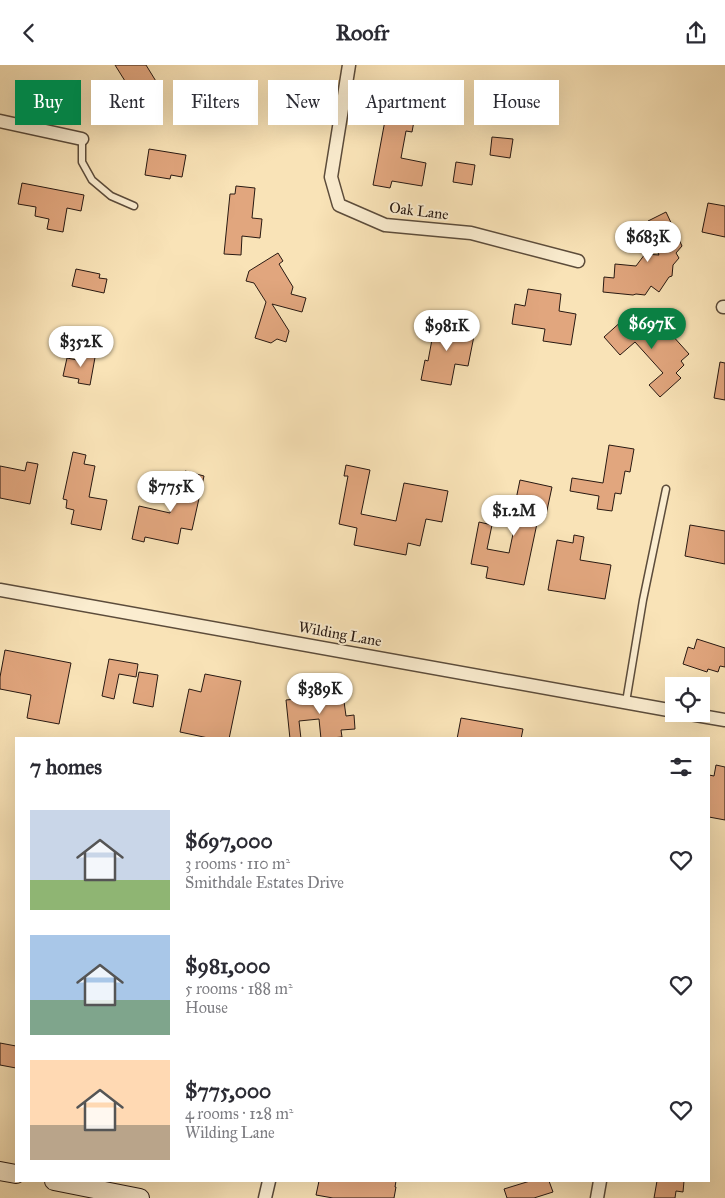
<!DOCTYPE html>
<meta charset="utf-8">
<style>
body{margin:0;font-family:"IM FELL Great Primer",serif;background:#f2f2f3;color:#2b2b33;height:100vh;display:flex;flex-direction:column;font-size:19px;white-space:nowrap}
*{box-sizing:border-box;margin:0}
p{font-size:16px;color:#7c7c81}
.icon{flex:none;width:28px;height:28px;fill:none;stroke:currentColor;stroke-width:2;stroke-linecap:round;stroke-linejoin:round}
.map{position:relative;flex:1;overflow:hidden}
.side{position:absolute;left:15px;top:672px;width:695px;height:445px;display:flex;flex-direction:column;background:#fff;border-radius:0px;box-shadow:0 5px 20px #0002}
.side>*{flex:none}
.banner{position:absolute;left:15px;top:15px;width:695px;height:45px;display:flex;gap:10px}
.controls{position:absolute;left:665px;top:612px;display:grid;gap:10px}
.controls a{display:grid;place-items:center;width:45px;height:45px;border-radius:0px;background:#fff;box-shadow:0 5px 20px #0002;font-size:25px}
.price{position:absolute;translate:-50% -42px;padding:0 11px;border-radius:18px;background:#fff;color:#222;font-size:16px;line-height:32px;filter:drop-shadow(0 1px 2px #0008)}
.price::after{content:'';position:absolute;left:50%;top:30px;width:15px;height:11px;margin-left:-8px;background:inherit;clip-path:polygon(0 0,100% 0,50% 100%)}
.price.selected{background:#0b8043;color:#fff}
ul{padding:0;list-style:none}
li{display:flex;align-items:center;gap:15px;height:125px;padding:0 15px}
li span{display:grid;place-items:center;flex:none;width:140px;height:100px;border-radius:0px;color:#555}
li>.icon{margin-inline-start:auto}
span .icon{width:60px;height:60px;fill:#fffc;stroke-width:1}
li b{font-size:21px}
h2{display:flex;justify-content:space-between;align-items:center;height:60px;padding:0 15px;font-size:21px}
.tag{padding:0 18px;border-radius:0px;background:#fff;box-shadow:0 5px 20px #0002;font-size:18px;line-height:45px}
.tag.selected{background:#0b8043;color:#fff}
header{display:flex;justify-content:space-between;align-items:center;height:65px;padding:0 15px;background:#fff;font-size:22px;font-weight:700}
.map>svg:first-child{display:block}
.building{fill:#e1a67e;stroke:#281912}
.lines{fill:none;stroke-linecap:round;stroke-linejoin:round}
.lane-casing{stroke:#5c4c3b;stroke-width:9}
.street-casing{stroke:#5c4c3b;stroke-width:15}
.secondary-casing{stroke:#281912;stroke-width:20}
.lane{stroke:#fbedd0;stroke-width:6}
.street{stroke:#fbedd0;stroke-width:12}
.secondary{stroke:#fbedd0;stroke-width:18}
.labels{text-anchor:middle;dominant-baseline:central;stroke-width:4;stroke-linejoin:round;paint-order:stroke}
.street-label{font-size:15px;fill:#281912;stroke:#fbedd0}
</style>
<header><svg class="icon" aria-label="back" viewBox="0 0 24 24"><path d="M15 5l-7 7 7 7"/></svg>Roofr<svg class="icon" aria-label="share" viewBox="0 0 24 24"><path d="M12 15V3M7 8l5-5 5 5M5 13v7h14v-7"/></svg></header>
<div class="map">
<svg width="725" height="1133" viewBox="0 0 725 1133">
<rect width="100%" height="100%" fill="#f9e3b7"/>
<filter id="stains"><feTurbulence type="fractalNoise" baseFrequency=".004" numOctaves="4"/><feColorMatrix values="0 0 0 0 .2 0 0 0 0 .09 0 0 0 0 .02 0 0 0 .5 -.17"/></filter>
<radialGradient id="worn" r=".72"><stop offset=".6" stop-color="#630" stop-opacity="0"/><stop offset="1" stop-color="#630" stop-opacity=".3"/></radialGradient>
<path class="building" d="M 115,0 L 146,0 L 162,26 L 140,40 Z
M 386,50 L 414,56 L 412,67 L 406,66 L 401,93 L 426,98 L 422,121 L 392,116 L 390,123 L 373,120 Z
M 492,72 L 513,74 L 510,93 L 490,90 Z
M 149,84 L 186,90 L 182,112 L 171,110 L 170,114 L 145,110 Z
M 456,97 L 475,100 L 472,120 L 453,117 Z
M 22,118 L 84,130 L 81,146 L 67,143 L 63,167 L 47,164 L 49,154 L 35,151 L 36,142 L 18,139 Z
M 236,121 L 255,123 L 252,153 L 262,154 L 260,173 L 242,171 L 241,190 L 224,189 L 230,129 L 235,129 Z
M 708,138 L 725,141 L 725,172 L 702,167 Z
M 666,147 L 682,181 L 676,188 L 679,193 L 673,200 L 672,211 L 669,212 L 659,227 L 651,221 L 645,230 L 636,229 L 633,230 L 603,227 L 604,212 L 614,213 L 615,199 L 636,201 L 645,189 L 659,190 L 652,175 L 654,171 L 648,156 Z
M 278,188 L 283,196 L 279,199 L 293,222 L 291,229 L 306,233 L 302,247 L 272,239 L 289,266 L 286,277 L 277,274 L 271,278 L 255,273 L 266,237 L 254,218 L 246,216 L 249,206 Z
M 76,204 L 100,209 L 99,213 L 107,214 L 104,228 L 72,221 Z
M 528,224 L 561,229 L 559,246 L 576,249 L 571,280 L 543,276 L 545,264 L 512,259 L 515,239 L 525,241 Z
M 436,253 L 460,258 L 459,264 L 475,266 L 468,301 L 455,299 L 451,320 L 421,315 L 425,295 L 428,296 Z
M 624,254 L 630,261 L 637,256 L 643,263 L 650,257 L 656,264 L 662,259 L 689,289 L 681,296 L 684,300 L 676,308 L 681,313 L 660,332 L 649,320 L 663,308 L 635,277 L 620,290 L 604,272 Z
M 84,285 L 96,287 L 90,320 L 78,318 L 79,314 L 63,311 L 67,293 L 82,296 Z
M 720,297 L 725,298 L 725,335 L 714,333 Z
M 609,380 L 634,384 L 630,407 L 625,406 L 621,429 L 615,428 L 612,446 L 597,444 L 599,431 L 570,426 L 572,413 L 603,418 Z
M 73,387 L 86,390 L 84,399 L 95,401 L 89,432 L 107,435 L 101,465 L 71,459 L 74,445 L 66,443 L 67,435 L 63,434 Z
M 27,397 L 38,399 L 30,439 L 0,433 L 0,401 L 25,406 Z
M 346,400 L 370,405 L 361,449 L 396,456 L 404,418 L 448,426 L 442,457 L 426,454 L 420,481 L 408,478 L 406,490 L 354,480 L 357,463 L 339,459 L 348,411 L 344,411 Z
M 185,406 L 204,411 L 192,465 L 181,463 L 178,479 L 145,472 L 144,477 L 132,474 L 139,441 L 170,448 L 176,421 L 181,422 Z
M 520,415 L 552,422 L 546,450 L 539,449 L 524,520 L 486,513 L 488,502 L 471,499 L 479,457 L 492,460 L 487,484 L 509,488 L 518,445 L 514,444 Z
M 690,460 L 725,466 L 725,499 L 685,491 Z
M 574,470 L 584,472 L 580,495 L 611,500 L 605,534 L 548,525 L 557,475 L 573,478 Z
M 697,574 L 725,583 L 725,602 L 720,601 L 718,607 L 708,604 L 707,607 L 683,599 L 688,582 L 694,584 Z
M 5,585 L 71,598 L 59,659 L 27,653 L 31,630 L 0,624 L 0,612 Z
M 109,594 L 138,599 L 136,612 L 119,609 L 114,634 L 102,631 Z
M 139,607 L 158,610 L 153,642 L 133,638 Z
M 205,609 L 241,616 L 229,674 L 213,674 L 180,667 L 189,624 L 201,627 Z
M 343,629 L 346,651 L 354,650 L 355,664 L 341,665 L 342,672 L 321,674 L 319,654 L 299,656 L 301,674 L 290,674 L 286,635 Z
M 461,653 L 523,664 L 521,674 L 457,674 Z
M 716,700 L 725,702 L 725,755 L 709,752 L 709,710 L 714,711 Z
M 0,978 L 16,981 L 16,1003 L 0,1000 Z
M 319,1116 L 396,1116 L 395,1122 L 396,1122 L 394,1133 L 333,1133 L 316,1130 Z
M 530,1116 L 549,1116 L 553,1127 L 534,1133 L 507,1133 L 504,1124 Z
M 657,1116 L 684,1116 L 683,1127 L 676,1126 L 675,1133 L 654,1133 Z"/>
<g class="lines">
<g class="lane-casing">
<path id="lane" d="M 82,74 L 82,97 L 92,115 L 111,131 L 134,141
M 626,637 L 643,535 L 666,424"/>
</g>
<g class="street-casing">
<path id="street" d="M 349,0 L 331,112 L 339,140 L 385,160 L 471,168 L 578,196
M 0,56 L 82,74
M 723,242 L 725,242
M 0,525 L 674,646
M 690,649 L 725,655
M 265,1133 L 269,1116
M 597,1133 L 600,1116"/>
</g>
<g class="secondary-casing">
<path id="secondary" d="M 0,1106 L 16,1109
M 54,1116 L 140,1133"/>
</g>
<use href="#lane" class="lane"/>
<use href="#street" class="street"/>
<use href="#secondary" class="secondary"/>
</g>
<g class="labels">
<g class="street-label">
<text transform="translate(419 146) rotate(7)">Oak Lane</text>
<text transform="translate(340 569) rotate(10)">Wilding Lane</text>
</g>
</g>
<rect width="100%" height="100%" filter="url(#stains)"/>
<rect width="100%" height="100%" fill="url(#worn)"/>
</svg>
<div class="controls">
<a><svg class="icon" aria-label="locate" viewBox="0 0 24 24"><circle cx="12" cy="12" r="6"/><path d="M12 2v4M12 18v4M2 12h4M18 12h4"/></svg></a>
</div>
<b class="price" style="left:648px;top:198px">$683K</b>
<b class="price selected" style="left:652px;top:285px">$697K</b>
<b class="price" style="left:447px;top:287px">$981K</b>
<b class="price" style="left:81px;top:303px">$352K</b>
<b class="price" style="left:171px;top:448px">$775K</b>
<b class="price" style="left:514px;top:472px">$1.2M</b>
<b class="price" style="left:320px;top:650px">$389K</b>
<div class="banner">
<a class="tag selected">Buy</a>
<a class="tag">Rent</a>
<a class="tag">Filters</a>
<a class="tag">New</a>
<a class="tag">Apartment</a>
<a class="tag">House</a>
</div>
<section class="side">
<h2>7 homes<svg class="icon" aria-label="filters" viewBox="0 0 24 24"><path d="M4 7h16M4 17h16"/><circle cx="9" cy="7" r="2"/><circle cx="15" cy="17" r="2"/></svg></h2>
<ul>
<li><span style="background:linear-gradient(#c9d6e8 70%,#8fb573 0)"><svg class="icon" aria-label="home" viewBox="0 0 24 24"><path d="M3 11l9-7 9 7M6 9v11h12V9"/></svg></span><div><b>$697,000</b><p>3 rooms · 110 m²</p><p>Smithdale Estates Drive</p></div><svg class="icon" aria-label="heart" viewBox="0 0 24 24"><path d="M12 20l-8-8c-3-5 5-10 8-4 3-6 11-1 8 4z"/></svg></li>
<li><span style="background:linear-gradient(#a9c7e8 65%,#7fa58c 0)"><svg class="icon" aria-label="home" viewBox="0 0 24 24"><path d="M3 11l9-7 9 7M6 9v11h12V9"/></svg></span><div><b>$981,000</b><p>5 rooms · 188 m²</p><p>House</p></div><svg class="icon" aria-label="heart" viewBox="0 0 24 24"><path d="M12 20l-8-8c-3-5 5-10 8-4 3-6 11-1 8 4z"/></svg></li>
<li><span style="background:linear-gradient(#ffd9b3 65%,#b9a48a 0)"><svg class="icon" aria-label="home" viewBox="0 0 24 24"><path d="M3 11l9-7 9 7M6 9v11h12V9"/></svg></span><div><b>$775,000</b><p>4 rooms · 128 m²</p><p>Wilding Lane</p></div><svg class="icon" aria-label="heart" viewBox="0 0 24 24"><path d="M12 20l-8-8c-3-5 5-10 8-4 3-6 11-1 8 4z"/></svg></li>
</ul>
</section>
</div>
